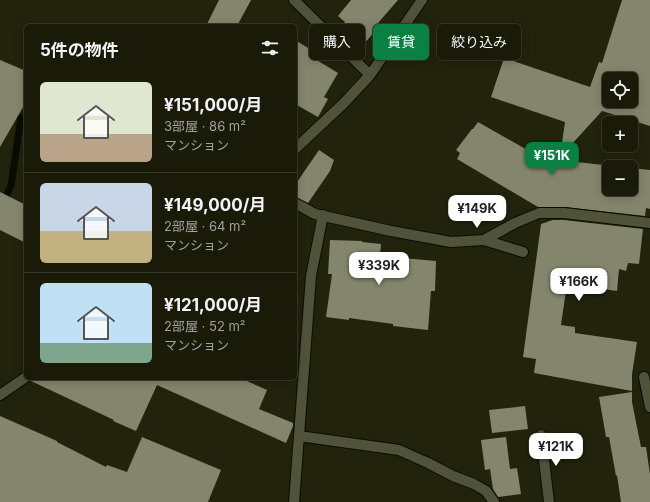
<!DOCTYPE html>
<html lang="ja">
<meta charset="utf-8">
<style>
body{margin:0;font-family:Inter,"Noto Sans JP",sans-serif;background:#272717;color:#f1f3f6;height:100vh;display:flex;flex-direction:column;font-size:15px;white-space:nowrap}
*{box-sizing:border-box;margin:0}
p{font-size:13px;color:#9fa19c}
.icon{flex:none;width:22px;height:22px;fill:none;stroke:currentColor;stroke-width:2;stroke-linecap:round;stroke-linejoin:round}
.map{position:relative;flex:1;overflow:hidden}
.sheet{position:absolute;left:24px;top:24px;width:273px;height:356px;display:flex;flex-direction:column;background:#1a1a09;border-radius:6px;box-shadow:0 2px 10px #0003,0 0 0 1px #38382a}
.sheet>*{flex:none}
.guide{position:absolute;left:309px;top:24px;width:281px;height:36px;display:flex;gap:8px}
.fabs{position:absolute;left:602px;top:72px;display:grid;gap:8px}
.fabs a{display:grid;place-items:center;width:36px;height:36px;border-radius:6px;background:#1a1a09;box-shadow:0 2px 10px #0003,0 0 0 1px #38382a;font-size:20px}
.price{position:absolute;translate:-50% -34px;padding:0 9px;border-radius:8px;background:#fff;color:#222;font-size:13px;line-height:26px;filter:drop-shadow(0 1px 2px #0008)}
.price::after{content:'';position:absolute;left:50%;top:24px;width:12px;height:9px;margin-left:-6px;background:inherit;clip-path:polygon(0 0,100% 0,50% 100%)}
.price.on{background:#0b8043;color:#fff}
ul{padding:0;list-style:none}
li{display:flex;align-items:center;gap:12px;height:100px;padding:0 16px}
li+li{border-top:1px solid #38382a}
li span{display:grid;place-items:center;flex:none;width:112px;height:80px;border-radius:6px;color:#555}
li>.icon{margin-inline-start:auto}
span .icon{width:48px;height:48px;fill:#fffc;stroke-width:1}
li b{font-size:17px}
h2{display:flex;justify-content:space-between;align-items:center;height:48px;padding:0 16px;font-size:17px}
.chip{padding:0 14px;border-radius:6px;background:#1a1a09;box-shadow:0 2px 10px #0003,0 0 0 1px #38382a;font-size:14px;line-height:36px}
.chip.on{background:#0b8043;color:#fff}
.map>svg:first-child{display:block}
.lines{fill:none;stroke-linecap:round;stroke-linejoin:round}
.stream{stroke:#0b0c00;stroke-width:7}
.building{fill:#83866c;fill-rule:evenodd}
.lane-casing{stroke:#0c0c00;stroke-width:12}
.street-casing{stroke:#0c0c00;stroke-width:12}
.lane{stroke:#505239;stroke-width:10}
.street{stroke:#505239;stroke-width:10}
</style>
<div class="map">
<svg width="650" height="502" viewBox="0 0 650 502">
<rect width="100%" height="100%" fill="#22230c"/>
<g class="lines">
<path class="stream" d="M 0,212 L 11,185 L 21,118"/>
</g>
<path class="building" d="M 219,0 L 251,0 L 237,26 L 206,26 Z
M 351,0 L 398,0 L 378,23 L 380,25 L 364,44 L 343,25 L 345,22 L 338,16 Z
M 622,0 L 650,0 L 650,126 L 602,111 L 560,157 L 565,122 L 491,97 L 504,58 L 590,87 L 599,62 L 602,63 ZM 609,79 L 631,79 L 631,101 L 609,101 Z
M 295,40 L 318,54 L 315,59 L 338,73 L 324,97 L 328,99 L 318,117 L 295,104 Z
M 0,60 L 26,71 L 26,102 L 0,147 Z
M 478,122 L 536,155 L 558,159 L 558,160 L 622,167 L 609,167 L 609,189 L 631,189 L 631,168 L 650,170 L 650,209 L 646,208 L 645,216 L 565,207 L 538,207 L 457,159 L 460,153 L 456,150 L 472,129 L 473,129 Z
M 319,150 L 334,160 L 330,171 L 308,203 L 295,197 L 295,185 Z
M 0,192 L 26,205 L 26,243 L 0,230 Z
M 553,220 L 564,220 L 643,229 L 639,264 L 628,263 L 626,271 L 619,269 L 617,291 L 567,284 L 561,325 L 575,327 L 575,333 L 637,342 L 632,374 L 632,391 L 534,373 L 536,359 L 523,357 L 541,224 Z
M 330,240 L 362,241 L 362,242 L 381,244 L 380,256 L 436,261 L 435,291 L 431,291 L 428,330 L 393,326 L 393,324 L 349,318 L 349,320 L 326,317 L 332,274 L 328,274 Z
M 32,378 L 240,378 L 267,390 L 259,409 L 293,423 L 293,426 L 286,443 L 157,385 L 136,431 L 113,421 L 114,420 L 31,381 Z
M 632,392 L 632,402 L 641,447 L 646,447 L 650,474 L 650,502 L 621,502 L 617,475 L 616,476 L 609,437 L 606,437 L 599,397 Z
M 525,406 L 528,429 L 492,433 L 489,410 Z
M 0,416 L 57,441 L 57,442 L 106,467 L 107,465 L 127,472 L 142,437 L 221,470 L 208,502 L 0,502 Z
M 506,437 L 510,469 L 517,468 L 521,494 L 498,497 L 493,489 L 490,469 L 485,470 L 481,440 Z"/>
<g class="lines">
<g class="lane-casing">
<path id="lane" d="M 299,436 L 399,450 L 428,463 L 453,476 L 474,484 L 486,491 L 494,502"/>
</g>
<g class="street-casing">
<path id="street" d="M 294,0 L 370,75
M 295,149 L 344,103 L 370,75 L 422,0
M 295,203 L 315,214 L 391,231 L 451,242 L 484,240 L 515,223 L 539,213 L 564,213 L 650,223
M 484,240 L 523,252
M 644,377 L 650,407
M 0,395 L 26,377
M 541,435 L 549,502
M 294,502 L 311,276 L 323,215"/>
</g>
<use href="#lane" class="lane"/>
<use href="#street" class="street"/>
</g>
</svg>
<div class="fabs">
<a><svg class="icon" aria-label="locate" viewBox="0 0 24 24"><circle cx="12" cy="12" r="6"/><path d="M12 2v4M12 18v4M2 12h4M18 12h4"/></svg></a>
<a>+</a>
<a>−</a>
</div>
<b class="price on" style="left:552px;top:176px">¥151K</b>
<b class="price" style="left:477px;top:229px">¥149K</b>
<b class="price" style="left:379px;top:286px">¥339K</b>
<b class="price" style="left:579px;top:302px">¥166K</b>
<b class="price" style="left:556px;top:467px">¥121K</b>
<div class="guide">
<a class="chip">購入</a>
<a class="chip on">賃貸</a>
<a class="chip">絞り込み</a>
</div>
<section class="sheet">
<h2>5件の物件<svg class="icon" aria-label="filters" viewBox="0 0 24 24"><path d="M4 7h16M4 17h16"/><circle cx="9" cy="7" r="2"/><circle cx="15" cy="17" r="2"/></svg></h2>
<ul>
<li><span style="background:linear-gradient(#dfe7d0 65%,#b9a48a 0)"><svg class="icon" aria-label="home" viewBox="0 0 24 24"><path d="M3 11l9-7 9 7M6 9v11h12V9"/></svg></span><div><b>¥151,000/月</b><p>3部屋 · 86 m²</p><p>マンション</p></div></li>
<li><span style="background:linear-gradient(#c9d6e8 60%,#c2b280 0)"><svg class="icon" aria-label="home" viewBox="0 0 24 24"><path d="M3 11l9-7 9 7M6 9v11h12V9"/></svg></span><div><b>¥149,000/月</b><p>2部屋 · 64 m²</p><p>マンション</p></div></li>
<li><span style="background:linear-gradient(#bfe0f5 75%,#7fa58c 0)"><svg class="icon" aria-label="home" viewBox="0 0 24 24"><path d="M3 11l9-7 9 7M6 9v11h12V9"/></svg></span><div><b>¥121,000/月</b><p>2部屋 · 52 m²</p><p>マンション</p></div></li>
</ul>
</section>
</div>
